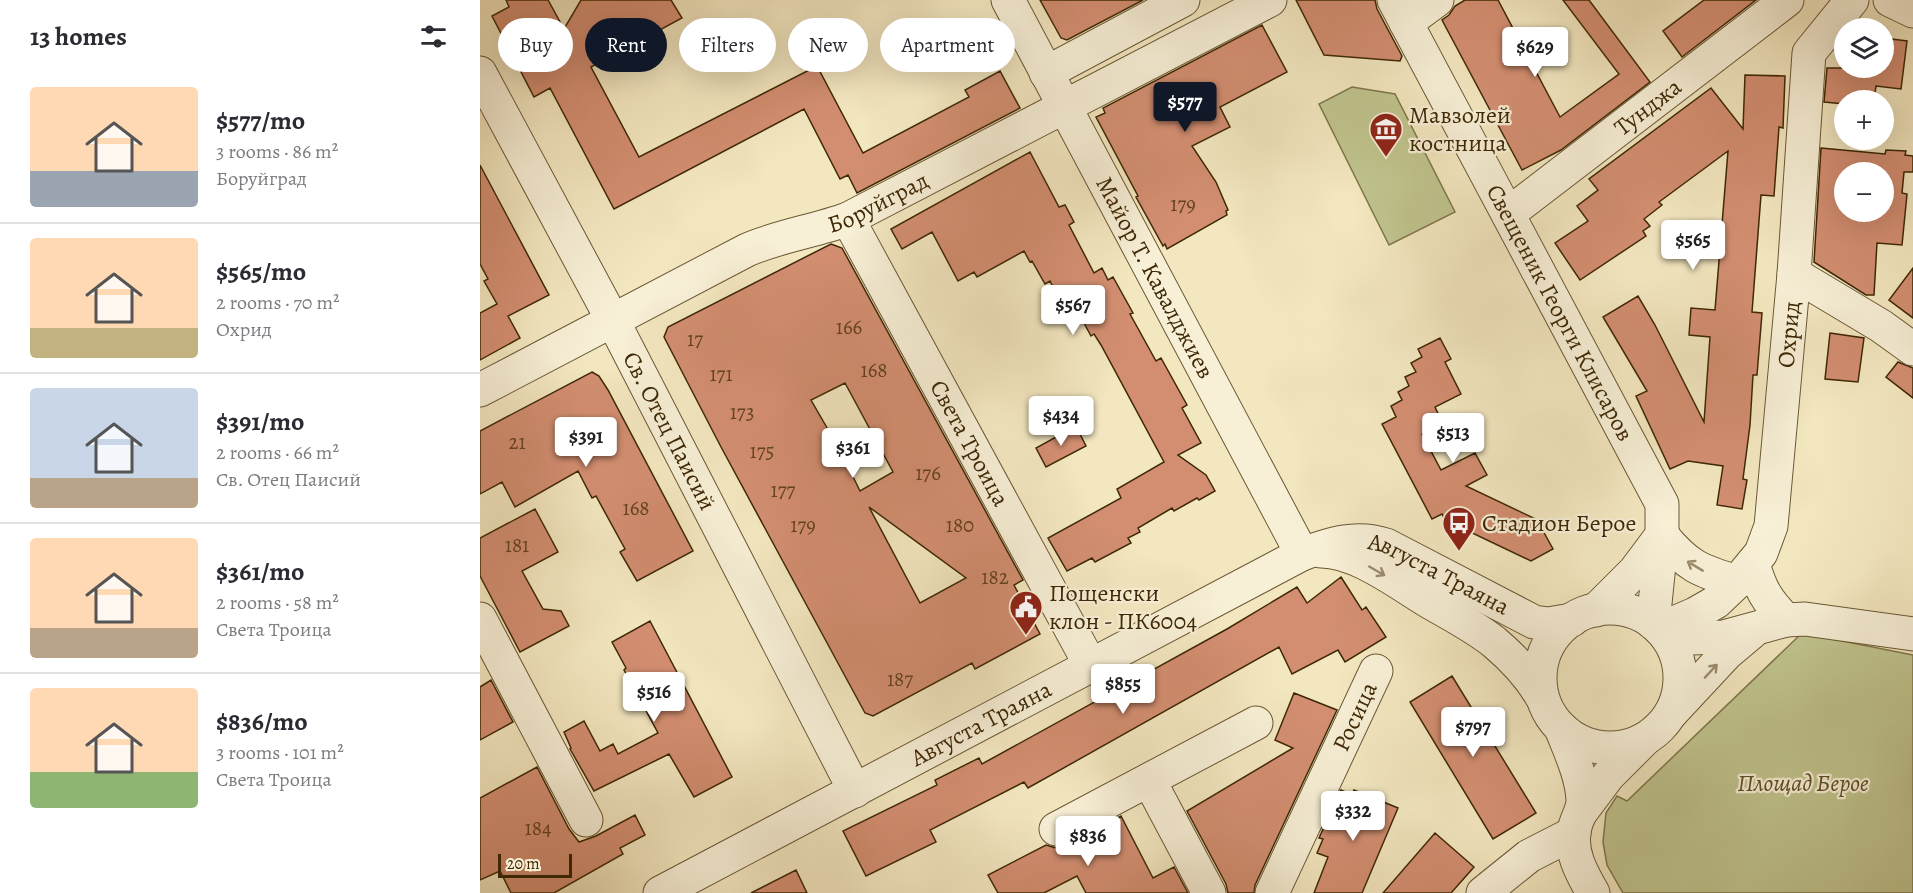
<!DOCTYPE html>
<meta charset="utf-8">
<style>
body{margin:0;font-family:Alegreya,serif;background:#f2f2f3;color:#2b2b33;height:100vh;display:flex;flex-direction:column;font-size:22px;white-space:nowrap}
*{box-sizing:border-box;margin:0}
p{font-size:20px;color:#7c7c81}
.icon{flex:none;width:33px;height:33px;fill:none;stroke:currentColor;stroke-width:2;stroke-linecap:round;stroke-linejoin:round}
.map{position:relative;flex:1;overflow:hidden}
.details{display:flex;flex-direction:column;background:#fff;width:480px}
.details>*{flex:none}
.guide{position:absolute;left:18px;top:18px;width:570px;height:54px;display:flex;gap:12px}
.buttons{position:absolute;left:1354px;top:18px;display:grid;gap:12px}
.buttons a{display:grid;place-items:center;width:60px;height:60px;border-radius:50%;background:#fff;box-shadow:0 6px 24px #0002;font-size:30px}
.scale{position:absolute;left:18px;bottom:15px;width:74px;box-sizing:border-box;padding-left:6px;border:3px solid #3e2805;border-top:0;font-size:16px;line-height:21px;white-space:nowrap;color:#3e2805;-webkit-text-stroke:4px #f7efd6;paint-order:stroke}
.price{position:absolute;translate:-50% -51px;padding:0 14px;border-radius:6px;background:#fff;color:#222;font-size:20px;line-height:39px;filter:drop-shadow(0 2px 3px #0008)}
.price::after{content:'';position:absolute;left:50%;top:36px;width:18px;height:14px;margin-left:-9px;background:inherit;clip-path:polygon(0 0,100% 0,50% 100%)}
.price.on{background:#111827;color:#fff}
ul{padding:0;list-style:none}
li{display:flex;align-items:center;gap:18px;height:150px;padding:0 30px}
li+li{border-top:2px solid #e1e1e2}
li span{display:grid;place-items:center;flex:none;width:168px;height:120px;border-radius:6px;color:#555}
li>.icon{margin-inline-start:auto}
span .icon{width:72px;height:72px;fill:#fffc;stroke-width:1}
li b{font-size:26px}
h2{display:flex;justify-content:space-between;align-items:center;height:72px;padding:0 30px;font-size:26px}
.chip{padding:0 21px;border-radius:27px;background:#fff;box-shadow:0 6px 24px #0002;font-size:21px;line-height:54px}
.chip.on{background:#111827;color:#fff}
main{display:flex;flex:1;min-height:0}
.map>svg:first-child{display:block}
.green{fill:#c0c48e;stroke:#7f764a;stroke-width:1.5}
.building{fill:#d38e71;stroke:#3e2805;stroke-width:1.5;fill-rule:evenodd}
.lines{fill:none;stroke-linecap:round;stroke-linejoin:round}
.minor-casing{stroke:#6b5834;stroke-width:35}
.minor{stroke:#f7efd6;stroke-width:33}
.oneway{stroke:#9a8c6e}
.labels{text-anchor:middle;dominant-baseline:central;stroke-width:4.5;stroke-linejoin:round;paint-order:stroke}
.number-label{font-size:21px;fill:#634220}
.street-label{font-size:24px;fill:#3e2805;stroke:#f7efd6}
.poi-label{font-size:24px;fill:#3e2805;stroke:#f7efd6;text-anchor:start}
.park-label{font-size:24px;font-style:italic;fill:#5e4f27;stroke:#f7efd6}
</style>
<main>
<section class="details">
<h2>13 homes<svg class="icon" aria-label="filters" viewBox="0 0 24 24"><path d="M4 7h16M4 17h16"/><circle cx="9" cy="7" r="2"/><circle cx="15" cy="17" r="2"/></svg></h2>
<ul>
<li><span style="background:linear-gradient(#ffd9b3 70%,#9aa5b1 0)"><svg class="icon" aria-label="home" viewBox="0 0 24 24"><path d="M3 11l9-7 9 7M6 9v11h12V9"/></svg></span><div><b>$577/mo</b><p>3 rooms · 86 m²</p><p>Боруйград</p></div></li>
<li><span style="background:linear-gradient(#ffd9b3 75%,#c2b280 0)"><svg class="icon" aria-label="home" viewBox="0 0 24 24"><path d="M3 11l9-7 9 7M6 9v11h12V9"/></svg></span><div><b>$565/mo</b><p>2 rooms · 70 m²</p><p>Охрид</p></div></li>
<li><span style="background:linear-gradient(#c9d6e8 75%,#b9a48a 0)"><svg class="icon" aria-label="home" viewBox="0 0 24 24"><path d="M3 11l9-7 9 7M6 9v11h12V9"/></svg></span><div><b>$391/mo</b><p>2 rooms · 66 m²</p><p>Св. Отец Паисий</p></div></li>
<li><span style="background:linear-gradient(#ffd9b3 75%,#b9a48a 0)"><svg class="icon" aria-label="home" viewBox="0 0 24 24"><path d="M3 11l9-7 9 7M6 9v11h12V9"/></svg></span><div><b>$361/mo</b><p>2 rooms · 58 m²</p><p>Света Троица</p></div></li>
<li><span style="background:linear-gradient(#ffd9b3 70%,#8fb573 0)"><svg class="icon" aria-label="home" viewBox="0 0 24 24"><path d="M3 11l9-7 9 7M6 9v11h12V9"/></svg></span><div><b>$836/mo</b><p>3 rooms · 101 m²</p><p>Света Троица</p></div></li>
</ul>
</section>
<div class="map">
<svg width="1433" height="893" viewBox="0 0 1433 893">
<rect width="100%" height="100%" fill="#f3e7c0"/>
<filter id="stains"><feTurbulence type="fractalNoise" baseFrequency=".00333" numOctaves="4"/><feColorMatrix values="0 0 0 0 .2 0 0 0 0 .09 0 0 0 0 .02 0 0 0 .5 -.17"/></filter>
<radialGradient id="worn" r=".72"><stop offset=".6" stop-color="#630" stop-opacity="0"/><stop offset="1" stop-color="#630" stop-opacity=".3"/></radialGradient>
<path class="green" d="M 872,87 L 915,94 L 975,212 L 909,245 L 839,104 Z
M 1322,633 L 1433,655 L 1433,893 L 1143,893 L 1127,865 L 1123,842 L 1126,813 L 1137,796 L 1147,801 Z"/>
<path class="building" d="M 26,0 L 68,0 L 84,29 L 101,0 L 191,0 L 202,18 L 111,67 L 159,157 L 337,66 L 383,153 L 489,97 L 485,90 L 520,71 L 540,108 L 377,193 L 368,175 L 360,179 L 324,109 L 134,209 L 70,88 L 54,97 L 12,16 L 29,7 Z
M 560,0 L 663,0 L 587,40 L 581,38 Z
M 816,0 L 895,0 L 897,9 L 922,56 L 920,61 L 844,55 Z
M 985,0 L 1018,0 L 1080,117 L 1139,74 L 1083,0 L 1109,0 L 1170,82 L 1081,150 L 1042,170 L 962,20 L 969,15 L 975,6 Z
M 1224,0 L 1276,0 L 1202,57 L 1183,31 Z
M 782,25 L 807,72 L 740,107 L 750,127 L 712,146 L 736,182 L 748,210 L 746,211 L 747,215 L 687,249 L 685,244 L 683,246 L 656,197 L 658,196 L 616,117 L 625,113 L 623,108 Z
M 1404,38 L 1427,41 L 1421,89 L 1396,86 L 1394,100 L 1365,100 L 1365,104 L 1344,102 L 1347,68 L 1404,68 Z
M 1265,75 L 1305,76 L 1303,128 L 1299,127 L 1294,196 L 1281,195 L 1272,312 L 1282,313 L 1277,375 L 1273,375 L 1270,425 L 1263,479 L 1267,480 L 1262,509 L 1237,505 L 1243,466 L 1208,461 L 1190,469 L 1156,396 L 1167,391 L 1123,317 L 1158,296 L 1175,325 L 1224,422 L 1230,337 L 1209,335 L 1211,308 L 1235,310 L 1248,151 L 1179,202 L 1182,205 L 1164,219 L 1170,226 L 1163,231 L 1166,236 L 1100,280 L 1075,243 L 1108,221 L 1097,206 L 1118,190 L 1109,179 L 1231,88 L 1263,129 Z
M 1341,148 L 1405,154 L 1406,150 L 1426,151 L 1425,155 L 1433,156 L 1433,172 L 1424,172 L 1422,193 L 1427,194 L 1422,245 L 1397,243 L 1394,295 L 1386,295 L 1334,262 ZM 1365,172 L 1404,172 L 1404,212 L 1365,212 Z
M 550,152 L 579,207 L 585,205 L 594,222 L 589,225 L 614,273 L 622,268 L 628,280 L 633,277 L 653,313 L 650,314 L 676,361 L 681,358 L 707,405 L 702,408 L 721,443 L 698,455 L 726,475 L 735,491 L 719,500 L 717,498 L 694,511 L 692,508 L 658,528 L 660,532 L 648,538 L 651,543 L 615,562 L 612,558 L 587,571 L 568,538 L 641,498 L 637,489 L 684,462 L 621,345 L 614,334 L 611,336 L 585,288 L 576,293 L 570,281 L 565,284 L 552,261 L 550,262 L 544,251 L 497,277 L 494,272 L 478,281 L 452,232 L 422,249 L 411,229 Z
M 0,165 L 69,295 L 28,316 L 40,338 L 0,360 L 0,313 L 17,304 L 4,281 L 8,279 L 0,264 Z
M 351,244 L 362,248 L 543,580 L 534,585 L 560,634 L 495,669 L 492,663 L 393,716 L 385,713 L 241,447 L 184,337 L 188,327 ZM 365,383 L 413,472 L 380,491 L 361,452 L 331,400 ZM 389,507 L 486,578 L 440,603 Z
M 1433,268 L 1433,318 L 1409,300 Z
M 1350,333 L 1384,338 L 1378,382 L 1345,379 Z
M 960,338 L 971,359 L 965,362 L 981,394 L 955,407 L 962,422 L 942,434 L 961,470 L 995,453 L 1007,475 L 986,486 L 1064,523 L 1062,529 L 1073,549 L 1051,561 L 965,520 L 962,514 L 952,519 L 902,424 L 916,417 L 911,406 L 922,400 L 918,392 L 929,386 L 925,377 L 936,372 L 931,363 L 942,357 L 938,349 Z
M 1418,362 L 1433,368 L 1433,398 L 1406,377 Z
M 112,372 L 119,376 L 128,390 L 213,551 L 157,581 L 140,552 L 145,549 L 116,496 L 112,498 L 98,471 L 35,507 L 22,482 L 0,494 L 0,431 Z
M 596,426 L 606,446 L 566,467 L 556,448 Z
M 55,509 L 78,552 L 42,571 L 63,609 L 81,611 L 89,626 L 40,652 L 0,576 L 0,538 Z
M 861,577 L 882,610 L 886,607 L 906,637 L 865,662 L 858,650 L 812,674 L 799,647 L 548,788 L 544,782 L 450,830 L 456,842 L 386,876 L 363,831 L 457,785 L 455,780 L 499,758 L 502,764 L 747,629 L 817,587 L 827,603 Z
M 170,621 L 252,777 L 214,797 L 189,754 L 114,791 L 90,749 L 91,748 L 84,732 L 104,721 L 120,751 L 133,744 L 138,754 L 178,733 L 144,670 L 146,668 L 132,642 Z
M 972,676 L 1056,813 L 1013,839 L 930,702 Z
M 11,680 L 33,722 L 0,740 L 0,687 Z
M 814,693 L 857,710 L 775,885 L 774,893 L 748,893 L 746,884 L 707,811 L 813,748 L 795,740 Z
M 57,767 L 89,829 L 99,842 L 116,836 L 155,815 L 165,835 L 140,848 L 143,854 L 74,893 L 31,893 L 20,871 L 0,880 L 0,798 Z
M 861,790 L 872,795 L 874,790 L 918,808 L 882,893 L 834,893 L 848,857 L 837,853 L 843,839 L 839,838 Z
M 641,816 L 673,878 L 694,867 L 708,893 L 606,893 L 597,876 L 564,893 L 518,893 L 508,875 L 566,845 L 576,848 L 585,846 Z
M 955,833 L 994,867 L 971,893 L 903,893 Z
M 316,870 L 327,893 L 271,893 Z"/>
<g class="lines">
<g class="minor-casing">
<g id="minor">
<path id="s1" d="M 528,0 L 822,554"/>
<path id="s2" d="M 914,0 L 1182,504 L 1182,535 L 1173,623"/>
<path d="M 1410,0 L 1433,11"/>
<path d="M 926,23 L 957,0"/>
<path id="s3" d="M 0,73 L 132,319 L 375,791"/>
<path d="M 566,73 L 703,0"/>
<path id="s4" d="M 1028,214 L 1307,0"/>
<path id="s5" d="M 368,219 L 611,666"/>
<path d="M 1314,274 L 1401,326 L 1433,349"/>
<path id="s6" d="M 0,390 L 267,250 C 299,236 335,231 368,219 L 790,0"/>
<path d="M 1182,535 C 1207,566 1220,571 1257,582"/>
<path d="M 841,551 C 877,551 918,583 948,601 C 970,614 994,626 1014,642 C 1033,658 1050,676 1062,697"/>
<path d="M 1273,563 C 1280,589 1287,601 1306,620"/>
<circle cx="1130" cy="678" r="70"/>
<path d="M 1116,610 L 1155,571 L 1182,535"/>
<path d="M 0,619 L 106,820"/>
<path id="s7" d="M 1180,629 L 1215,614 L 1236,602 L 1257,582 L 1281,553 L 1291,526 L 1314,274 L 1329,53 L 1372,0"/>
<path d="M 1186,635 L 1211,638 L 1244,637 L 1306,620 L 1325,619 L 1433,634"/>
<path d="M 1192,712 L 1247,653 L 1272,632"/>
<path d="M 1081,728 C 1090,751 1102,776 1103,800 C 1103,810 1097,818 1095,827 C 1089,851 1101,872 1113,893"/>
<path d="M 669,780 L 729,893"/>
<path d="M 1101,812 L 1128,776 L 1164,740"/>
<path d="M 576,829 L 776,723"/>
<path id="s8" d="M 180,893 L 822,554 C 850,544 876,535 906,545 L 1054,622 L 1068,624 L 1092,620"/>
<path id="s9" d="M 792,893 L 896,671"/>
<path d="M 1003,893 L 1049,856 L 1094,833"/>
</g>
</g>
<use href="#minor" class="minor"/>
</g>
<defs><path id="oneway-shaft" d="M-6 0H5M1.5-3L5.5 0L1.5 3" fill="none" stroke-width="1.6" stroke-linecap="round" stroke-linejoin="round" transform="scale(1.5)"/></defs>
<g class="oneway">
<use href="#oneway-shaft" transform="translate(1215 566) rotate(-149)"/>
<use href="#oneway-shaft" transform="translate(897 571) rotate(30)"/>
<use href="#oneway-shaft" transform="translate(1231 671) rotate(-47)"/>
</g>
<defs>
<g id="museum-pin" transform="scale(1.725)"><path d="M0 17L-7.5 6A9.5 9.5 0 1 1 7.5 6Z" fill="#8f2418" stroke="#f7efd6"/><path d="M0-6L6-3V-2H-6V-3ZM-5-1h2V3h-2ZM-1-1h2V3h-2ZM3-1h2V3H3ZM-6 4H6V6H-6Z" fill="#fff"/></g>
<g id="bus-pin" transform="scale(1.725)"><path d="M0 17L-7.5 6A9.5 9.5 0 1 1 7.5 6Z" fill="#8f2418" stroke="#f7efd6"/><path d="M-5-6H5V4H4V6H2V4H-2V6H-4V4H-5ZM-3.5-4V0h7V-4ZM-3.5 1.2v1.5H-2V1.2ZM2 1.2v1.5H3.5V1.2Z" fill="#fff"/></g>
<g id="civic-pin" transform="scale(1.725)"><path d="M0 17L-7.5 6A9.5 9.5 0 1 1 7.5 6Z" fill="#8f2418" stroke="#f7efd6"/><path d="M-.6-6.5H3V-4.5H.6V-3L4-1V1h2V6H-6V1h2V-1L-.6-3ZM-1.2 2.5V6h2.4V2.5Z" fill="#fff"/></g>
</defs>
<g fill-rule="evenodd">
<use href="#museum-pin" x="906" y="129"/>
<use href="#bus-pin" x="979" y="523"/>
<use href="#civic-pin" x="546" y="607"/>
</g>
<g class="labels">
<g class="number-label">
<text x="703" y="204">179</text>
<text x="369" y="327">166</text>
<text x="215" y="339">17</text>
<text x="394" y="370">168</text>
<text x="241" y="374">171</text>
<text x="262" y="412">173</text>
<text x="37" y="442">21</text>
<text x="282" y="451">175</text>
<text x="448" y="473">176</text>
<text x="303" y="490">177</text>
<text x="156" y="508">168</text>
<text x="323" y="525">179</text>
<text x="480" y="525">180</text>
<text x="37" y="545">181</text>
<text x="515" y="577">182</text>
<text x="420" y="679">187</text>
<text x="58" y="828">184</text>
</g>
<g class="street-label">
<text stroke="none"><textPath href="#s4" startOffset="176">Тунджа</textPath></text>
<text stroke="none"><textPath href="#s6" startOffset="441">Боруйград</textPath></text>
<text stroke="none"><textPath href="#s1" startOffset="314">Майор Т. Кавалджиев</textPath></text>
<text stroke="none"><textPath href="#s2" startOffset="354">Свещеник Георги Клисаров</textPath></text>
<text stroke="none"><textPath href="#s7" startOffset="350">Охрид</textPath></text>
<text stroke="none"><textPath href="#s3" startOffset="405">Св. Отец Паисий</textPath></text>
<text stroke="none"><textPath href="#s5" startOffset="255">Света Троица</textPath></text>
<text stroke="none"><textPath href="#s8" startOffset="872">Августа Траяна</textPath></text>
<text stroke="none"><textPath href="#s9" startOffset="195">Росица</textPath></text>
<text stroke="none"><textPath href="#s8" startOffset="363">Августа Траяна</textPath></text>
</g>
<g class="poi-label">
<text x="929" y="115">Мавзолей<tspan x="929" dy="28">костница</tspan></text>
<text x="1002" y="523">Стадион Берое</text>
<text x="569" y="593">Пощенски<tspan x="569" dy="28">клон - ПК6004</tspan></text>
</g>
<g class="park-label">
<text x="1323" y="783">Площад Берое</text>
</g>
</g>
<rect width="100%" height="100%" filter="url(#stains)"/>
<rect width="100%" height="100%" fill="url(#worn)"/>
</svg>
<div class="buttons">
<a><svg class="icon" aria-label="layers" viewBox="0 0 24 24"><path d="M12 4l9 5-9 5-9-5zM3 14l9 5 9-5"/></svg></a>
<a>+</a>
<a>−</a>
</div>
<div class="scale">20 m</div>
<b class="price" style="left:1055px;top:78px">$629</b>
<b class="price on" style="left:705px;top:133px">$577</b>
<b class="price" style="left:1213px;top:271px">$565</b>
<b class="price" style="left:593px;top:336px">$567</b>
<b class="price" style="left:581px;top:447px">$434</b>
<b class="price" style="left:973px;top:464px">$513</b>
<b class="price" style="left:106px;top:468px">$391</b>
<b class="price" style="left:373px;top:479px">$361</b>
<b class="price" style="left:643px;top:715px">$855</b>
<b class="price" style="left:174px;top:723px">$516</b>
<b class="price" style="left:993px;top:758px">$797</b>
<b class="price" style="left:873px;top:842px">$332</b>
<b class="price" style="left:608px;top:867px">$836</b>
<div class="guide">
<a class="chip">Buy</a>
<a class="chip on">Rent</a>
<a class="chip">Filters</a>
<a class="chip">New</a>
<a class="chip">Apartment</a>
</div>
</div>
</main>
